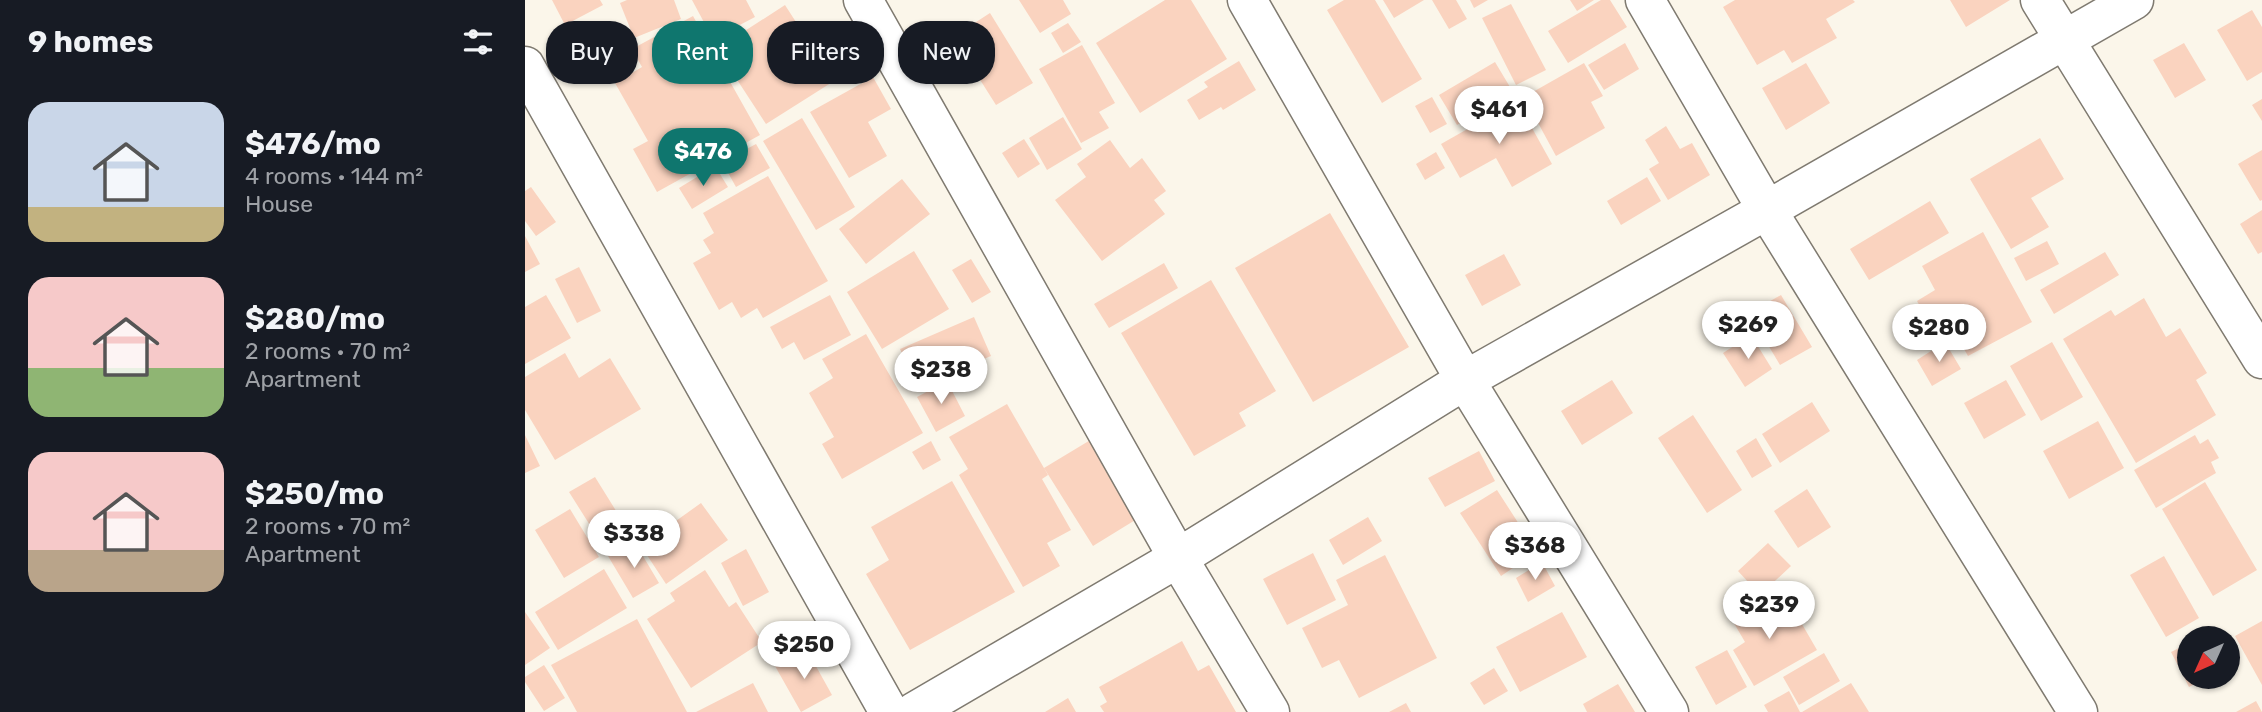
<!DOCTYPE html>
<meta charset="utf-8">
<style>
body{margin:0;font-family:Rubik,sans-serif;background:#20242c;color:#f1f3f6;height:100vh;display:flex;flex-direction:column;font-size:26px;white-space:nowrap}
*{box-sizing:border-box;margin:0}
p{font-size:23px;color:#9ea1a6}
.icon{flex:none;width:38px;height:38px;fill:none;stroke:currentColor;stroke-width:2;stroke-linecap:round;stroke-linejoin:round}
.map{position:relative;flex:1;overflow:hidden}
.details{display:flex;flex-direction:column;background:#171b24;width:525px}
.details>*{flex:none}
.hud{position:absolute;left:21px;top:21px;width:665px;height:63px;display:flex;gap:14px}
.needle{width:46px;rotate:225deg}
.controls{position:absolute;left:1652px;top:626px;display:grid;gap:14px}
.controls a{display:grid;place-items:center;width:63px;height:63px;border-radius:50%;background:#171b24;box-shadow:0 2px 5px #0004;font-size:35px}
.price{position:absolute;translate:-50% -60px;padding:0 16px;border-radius:24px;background:#fff;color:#222;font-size:23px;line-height:46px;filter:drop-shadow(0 2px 4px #0008)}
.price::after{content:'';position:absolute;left:50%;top:42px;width:21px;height:16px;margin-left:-10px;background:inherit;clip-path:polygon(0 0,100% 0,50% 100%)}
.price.selected{background:#0f766e;color:#fff}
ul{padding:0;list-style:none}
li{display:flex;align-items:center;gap:21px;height:175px;padding:0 28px}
li span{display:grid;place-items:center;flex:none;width:196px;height:140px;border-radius:21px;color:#555}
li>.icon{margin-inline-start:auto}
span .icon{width:84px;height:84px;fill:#fffc;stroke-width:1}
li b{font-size:30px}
h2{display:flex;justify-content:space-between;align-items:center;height:84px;padding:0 28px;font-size:30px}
.pill{padding:0 24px;border-radius:28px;background:#171b24;box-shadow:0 2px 5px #0004;font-size:24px;line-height:63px}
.pill.selected{background:#0f766e;color:#fff}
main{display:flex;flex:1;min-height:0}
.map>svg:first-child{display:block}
.building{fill:#fad3bf}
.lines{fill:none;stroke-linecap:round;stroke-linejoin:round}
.minor-casing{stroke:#7f7a70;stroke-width:41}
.minor{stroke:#fff;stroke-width:38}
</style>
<main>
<section class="details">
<h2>9 homes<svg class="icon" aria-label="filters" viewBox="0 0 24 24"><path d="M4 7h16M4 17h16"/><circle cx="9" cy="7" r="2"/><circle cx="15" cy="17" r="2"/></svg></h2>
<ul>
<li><span style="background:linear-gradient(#c9d6e8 75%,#c2b280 0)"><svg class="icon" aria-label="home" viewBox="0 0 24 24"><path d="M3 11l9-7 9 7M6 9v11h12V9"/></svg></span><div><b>$476/mo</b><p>4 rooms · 144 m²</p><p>House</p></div></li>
<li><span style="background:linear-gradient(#f6c9c9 65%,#8fb573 0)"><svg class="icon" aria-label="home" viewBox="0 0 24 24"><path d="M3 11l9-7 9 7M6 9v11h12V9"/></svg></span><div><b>$280/mo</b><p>2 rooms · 70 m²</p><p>Apartment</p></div></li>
<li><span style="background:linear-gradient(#f6c9c9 70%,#b9a48a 0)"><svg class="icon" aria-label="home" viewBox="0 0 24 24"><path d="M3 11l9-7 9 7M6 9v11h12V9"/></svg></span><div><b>$250/mo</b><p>2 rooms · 70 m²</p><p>Apartment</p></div></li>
</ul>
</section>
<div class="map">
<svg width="1737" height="712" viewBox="0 0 1737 712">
<rect width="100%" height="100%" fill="#fbf6ea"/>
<path class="building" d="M 27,0 L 75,0 L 78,5 L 40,25 Z
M 102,0 L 149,0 L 156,19 L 109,38 L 95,3 Z
M 167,0 L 221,0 L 230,17 L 188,39 Z
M 494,0 L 538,0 L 546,14 L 515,33 Z
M 640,0 L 666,0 L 702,59 L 615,113 L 571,43 Z
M 819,0 L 850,0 L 897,79 L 857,103 L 802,10 Z
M 858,0 L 899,0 L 869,18 Z
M 907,0 L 931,0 L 942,19 L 924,29 Z
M 945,0 L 963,0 L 949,8 Z
M 1045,0 L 1069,0 L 1052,11 Z
M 1076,0 L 1085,0 L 1102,27 L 1043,63 L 1023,31 Z
M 1210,0 L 1328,0 L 1330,2 L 1301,19 L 1312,38 L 1267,63 L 1259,50 L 1232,65 L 1198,7 Z
M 1425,0 L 1485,0 L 1441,27 Z
M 986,4 L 1021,70 L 991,85 L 957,18 Z
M 260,5 L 309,81 L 241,124 L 192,49 Z
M 1727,10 L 1737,27 L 1737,72 L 1722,81 L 1692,30 Z
M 465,13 L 508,83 L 471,105 L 428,37 Z
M 168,16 L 235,135 L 132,192 L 108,149 L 123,141 L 90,83 L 117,67 L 107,49 Z
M 543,23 L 556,42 L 538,53 L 526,33 Z
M 1100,43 L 1114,69 L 1079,90 L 1063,65 Z
M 1659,43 L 1681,80 L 1650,98 L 1628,60 Z
M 557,45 L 590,103 L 574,112 L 584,128 L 556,143 L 514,69 Z
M 714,61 L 731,90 L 698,110 L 696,107 L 674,120 L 662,100 L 683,87 L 679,82 Z
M 970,62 L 988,92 L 932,125 L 914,95 Z
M 1059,63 L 1078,96 L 1066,102 L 1080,128 L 1031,156 L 999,97 Z
M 1281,63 L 1305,103 L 1261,130 L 1237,88 Z
M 348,77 L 366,109 L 343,122 L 362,156 L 324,178 L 285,112 Z
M 907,97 L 922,124 L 905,133 L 890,106 Z
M 1737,99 L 1737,121 L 1727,105 Z
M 992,101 L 1027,164 L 987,187 L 971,158 L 935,178 L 916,144 Z
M 538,117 L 557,149 L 522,170 L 504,138 Z
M 277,118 L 330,207 L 291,230 L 238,141 Z
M 1141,126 L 1155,149 L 1167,143 L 1185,175 L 1143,200 L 1124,169 L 1134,163 L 1120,140 Z
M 1515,138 L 1539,179 L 1506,198 L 1524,227 L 1486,249 L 1445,179 Z
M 499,139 L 515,164 L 493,178 L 477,153 Z
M 585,140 L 605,168 L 617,158 L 641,191 L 629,200 L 640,214 L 577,261 L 530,200 L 561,177 L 552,164 Z
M 231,144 L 245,168 L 211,187 L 197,162 Z
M 1737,150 L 1737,200 L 1735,201 L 1713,164 Z
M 911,152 L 920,168 L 900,180 L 891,164 Z
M 190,166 L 203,187 L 167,209 L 154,188 Z
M 243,176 L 303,281 L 238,318 L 232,308 L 216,318 L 207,302 L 194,310 L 168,263 L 186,253 L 178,240 L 189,233 L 178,213 Z
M 1122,177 L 1136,201 L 1096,225 L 1082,201 Z
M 377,179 L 405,214 L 341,264 L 314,229 Z
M 6,187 L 31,222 L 11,236 L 0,221 L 0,191 Z
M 1405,201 L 1424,233 L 1344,280 L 1325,249 Z
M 1737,210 L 1737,252 L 1733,254 L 1715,224 Z
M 805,213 L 884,347 L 788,402 L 710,268 Z
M 1458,232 L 1507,322 L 1443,356 L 1427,328 L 1412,337 L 1392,301 L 1410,290 L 1397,266 Z
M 0,236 L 15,264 L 0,272 Z
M 1522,241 L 1534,264 L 1501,281 L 1489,258 Z
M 389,251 L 424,309 L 357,349 L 322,292 Z
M 1580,252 L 1594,275 L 1529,314 L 1515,290 Z
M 979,254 L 996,285 L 957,306 L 940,275 Z
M 446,259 L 466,292 L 447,303 L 427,270 Z
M 639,263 L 653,288 L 584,328 L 569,304 Z
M 54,267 L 76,311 L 52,323 L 30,279 Z
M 686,280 L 751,391 L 714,413 L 721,426 L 669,456 L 596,333 Z
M 21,295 L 46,338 L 0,364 L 0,307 Z
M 305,295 L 326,335 L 279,360 L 269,342 L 257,349 L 245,327 Z
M 1256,295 L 1287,347 L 1255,365 L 1224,313 Z
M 1619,298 L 1641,337 L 1655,328 L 1682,373 L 1671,380 L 1691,415 L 1611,463 L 1538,339 L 1586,310 L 1590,316 Z
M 449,317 L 466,356 L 392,387 L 375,349 Z
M 341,334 L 398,433 L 317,479 L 297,444 L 309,437 L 284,393 L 308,378 L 297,359 Z
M 1226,335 L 1247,369 L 1220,387 L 1198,353 Z
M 1420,342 L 1436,369 L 1407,386 L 1392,360 Z
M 1527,342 L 1558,397 L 1516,421 L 1485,366 Z
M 40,353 L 54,378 L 85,358 L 116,409 L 30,460 L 0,410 L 0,377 Z
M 1087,380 L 1108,413 L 1057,445 L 1036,411 Z
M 1481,380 L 1501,415 L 1459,439 L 1439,403 Z
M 422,381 L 440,416 L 411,432 L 392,397 Z
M 1287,402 L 1305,431 L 1255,463 L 1237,434 Z
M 482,404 L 523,475 L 517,479 L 546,530 L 522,543 L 535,566 L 498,587 L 434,475 L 443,469 L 424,437 Z
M 1168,415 L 1217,490 L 1182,513 L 1133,438 Z
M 1573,421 L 1599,468 L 1544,499 L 1518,451 Z
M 0,435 L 15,466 L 0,473 Z
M 1670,435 L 1675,444 L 1683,439 L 1694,458 L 1686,462 L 1691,473 L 1631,508 L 1609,470 Z
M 572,436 L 620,514 L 568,546 L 519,468 Z
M 1231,438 L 1247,466 L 1227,478 L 1211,451 Z
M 406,441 L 416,460 L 398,470 L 387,452 Z
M 954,451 L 970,481 L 920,507 L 903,478 Z
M 70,477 L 93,514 L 68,530 L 44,492 Z
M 427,481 L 490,592 L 385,650 L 341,574 L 364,560 L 346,527 Z
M 1680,482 L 1732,570 L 1688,596 L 1637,509 Z
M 1282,489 L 1306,527 L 1273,548 L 1249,511 Z
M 972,490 L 1012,552 L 976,576 L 935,513 Z
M 176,503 L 203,540 L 141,584 L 116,546 Z
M 45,509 L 74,557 L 39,578 L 10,530 Z
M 843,517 L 857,541 L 818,565 L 804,540 Z
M 109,541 L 134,583 L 108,598 L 83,556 Z
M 1243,543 L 1266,566 L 1235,595 L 1213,571 Z
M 221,549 L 244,592 L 218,606 L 196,563 Z
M 788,553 L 811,600 L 762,625 L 738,579 Z
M 860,555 L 912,658 L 834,698 L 814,660 L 797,668 L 777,628 L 823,605 L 811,580 Z
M 1639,556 L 1674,618 L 1641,637 L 1605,575 Z
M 1017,562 L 1030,586 L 1003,602 L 991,578 Z
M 79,569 L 102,608 L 33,650 L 10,612 Z
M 180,570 L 204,607 L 211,602 L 237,642 L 166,688 L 122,619 L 150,601 L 145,593 Z
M 1234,595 L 1251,624 L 1270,612 L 1292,650 L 1229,686 L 1208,650 L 1220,642 L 1203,613 Z
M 0,612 L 25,648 L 0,665 Z
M 1037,612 L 1062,657 L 995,692 L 971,647 Z
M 112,619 L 162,712 L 52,712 L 26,665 Z
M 1737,621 L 1737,685 L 1710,636 Z
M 1690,629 L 1696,639 L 1672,639 Z
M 657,641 L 673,671 L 684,665 L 711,712 L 579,712 L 575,706 L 582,702 L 574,687 Z
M 1664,643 L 1664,677 L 1683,677 L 1664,687 L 1646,652 Z
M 282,650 L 307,695 L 276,712 L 250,666 Z
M 1202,650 L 1222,687 L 1191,705 L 1170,667 Z
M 1703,652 L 1709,664 L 1703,667 Z
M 1299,653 L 1315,681 L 1274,705 L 1258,677 Z
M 19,665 L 40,698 L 19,711 L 0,682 L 0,677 Z
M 969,668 L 983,691 L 959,705 L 945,683 Z
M 228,683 L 243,712 L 171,712 Z
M 1326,683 L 1344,712 L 1277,712 Z
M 1093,684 L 1110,712 L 1062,712 L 1058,704 Z
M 1264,691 L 1275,712 L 1243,712 L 1239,705 Z
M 543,698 L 551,712 L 520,712 Z
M 1731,701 L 1737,712 L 1711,712 Z
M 881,703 L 886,712 L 864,712 Z"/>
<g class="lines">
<g class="minor-casing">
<path id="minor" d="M 338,0 L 653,558 L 745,712
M 722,0 L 940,380 L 1144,712
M 1120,0 L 1242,210 L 1553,712
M 1515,0 L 1737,359
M 0,66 L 364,712
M 389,712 L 653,558 L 940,380 L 1242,210 L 1609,0"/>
</g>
<use href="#minor" class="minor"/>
</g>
</svg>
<div class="controls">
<a><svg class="needle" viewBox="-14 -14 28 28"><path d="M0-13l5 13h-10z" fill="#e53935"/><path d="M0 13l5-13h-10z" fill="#9ea1a6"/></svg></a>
</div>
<b class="price" style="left:974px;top:146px">$461</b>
<b class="price selected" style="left:178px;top:188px">$476</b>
<b class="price" style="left:1223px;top:361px">$269</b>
<b class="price" style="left:1414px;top:364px">$280</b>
<b class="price" style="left:416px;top:406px">$238</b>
<b class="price" style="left:109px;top:570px">$338</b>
<b class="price" style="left:1010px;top:582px">$368</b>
<b class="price" style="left:1244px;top:641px">$239</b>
<b class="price" style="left:279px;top:681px">$250</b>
<div class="hud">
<a class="pill">Buy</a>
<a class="pill selected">Rent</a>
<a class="pill">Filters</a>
<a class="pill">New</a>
</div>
</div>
</main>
